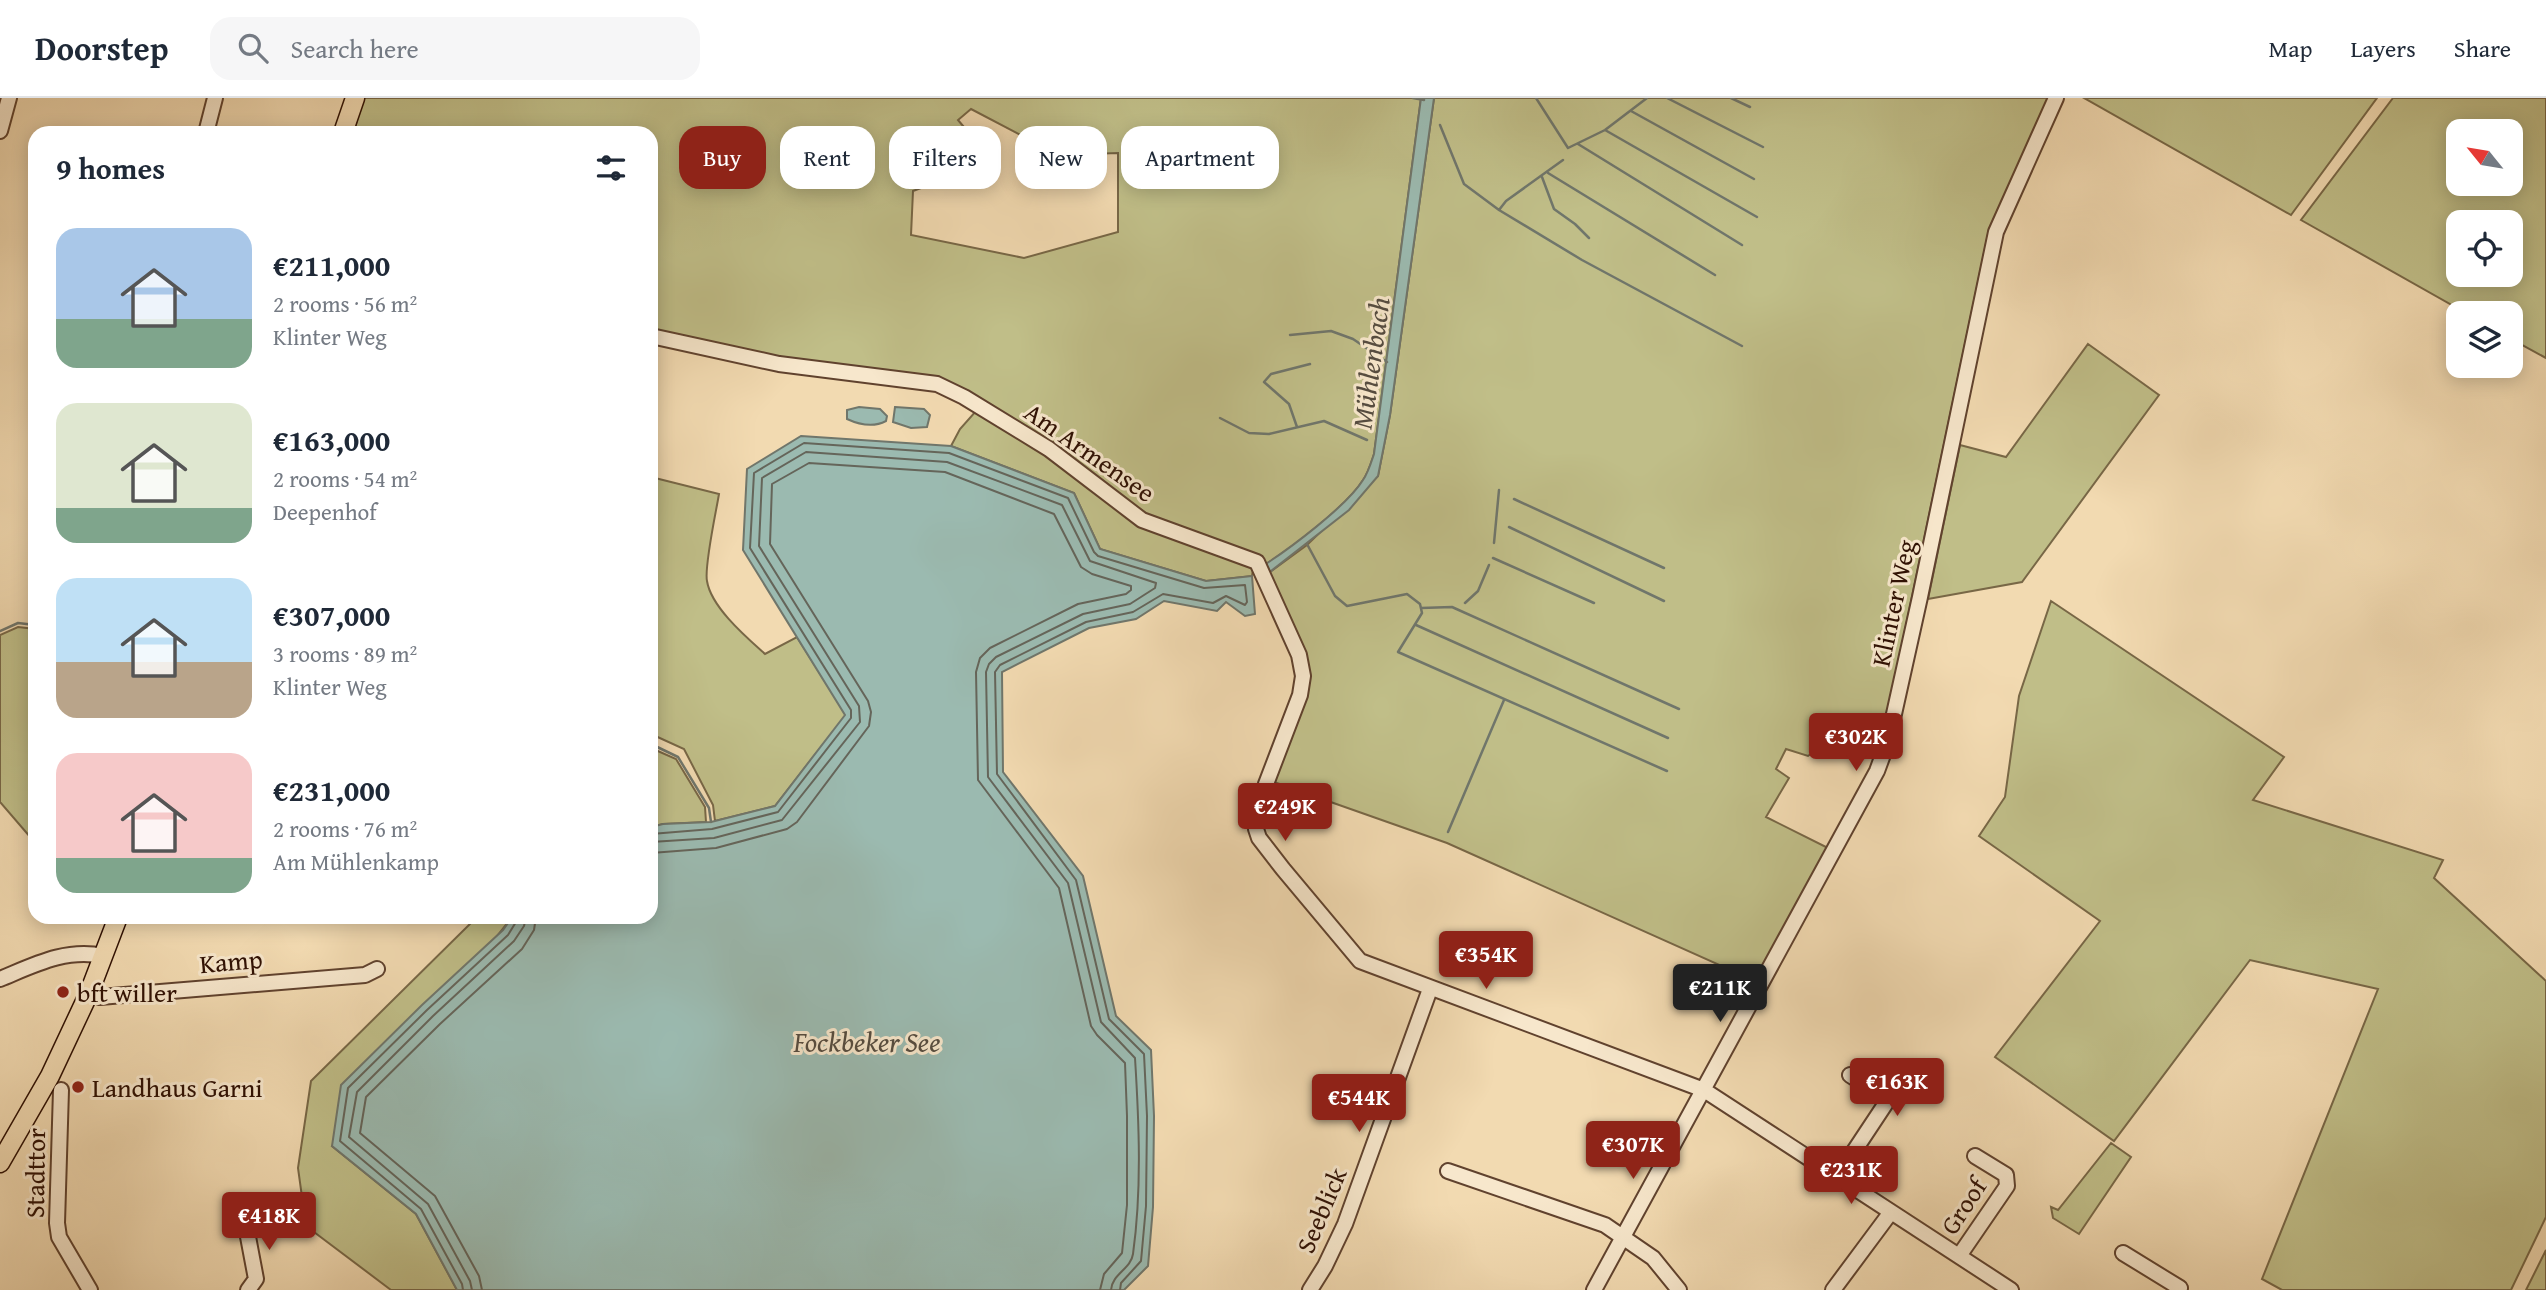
<!DOCTYPE html>
<meta charset="utf-8">
<style>
body{margin:0;font-family:"Gentium Book Plus",serif;background:#f6f6f7;color:#1f2937;height:100vh;display:flex;flex-direction:column;font-size:26px;white-space:nowrap}
*{box-sizing:border-box;margin:0}
p{font-size:23px;color:#747a83}
.icon{flex:none;width:38px;height:38px;fill:none;stroke:currentColor;stroke-width:2;stroke-linecap:round;stroke-linejoin:round}
.map{position:relative;flex:1;overflow:hidden}
.details{position:absolute;left:28px;top:28px;width:630px;height:798px;display:flex;flex-direction:column;background:#fff;border-radius:21px;box-shadow:0 4px 18px #0003}
.details>*{flex:none}
.top-card{position:absolute;left:679px;top:28px;width:665px;height:63px;display:flex;gap:14px}
.needle{width:46px;rotate:300deg}
.tools{position:absolute;left:2446px;top:21px;display:grid;gap:14px}
.tools a{display:grid;place-items:center;width:77px;height:77px;border-radius:14px;background:#fff;box-shadow:0 4px 18px #0003;font-size:35px}
.price{position:absolute;translate:-50% -60px;padding:0 16px;border-radius:7px;background:#8f2418;color:#fff;font-size:23px;line-height:46px;filter:drop-shadow(0 2px 4px #0008)}
.price::after{content:'';position:absolute;left:50%;top:42px;width:21px;height:16px;margin-left:-10px;background:inherit;clip-path:polygon(0 0,100% 0,50% 100%)}
.price.current{background:#222;color:#fff}
ul{padding:0;list-style:none}
li{display:flex;align-items:center;gap:21px;height:175px;padding:0 28px}
li span{display:grid;place-items:center;flex:none;width:196px;height:140px;border-radius:21px;color:#555}
li>.icon{margin-inline-start:auto}
span .icon{width:84px;height:84px;fill:#fffc;stroke-width:1}
li b{font-size:30px}
h2{display:flex;justify-content:space-between;align-items:center;height:84px;padding:0 28px;font-size:30px}
.pill{padding:0 24px;border-radius:21px;background:#fff;box-shadow:0 4px 18px #0003;font-size:24px;line-height:63px}
.pill.current{background:#8f2418;color:#fff}
header{display:flex;align-items:center;gap:42px;box-sizing:border-box;height:98px;padding:0 35px;background:#fff;border-bottom:2px solid #e0e1e3}
header strong{font-size:33px}
nav{display:flex;gap:38px;margin-inline-start:auto;font-size:24px}
.search{width:490px;height:63px;background:#f6f6f7;display:flex;align-items:center;gap:18px;box-sizing:border-box;padding:0 24px;border-radius:21px;color:#747a83;font-size:26px}
.map>svg:first-child{display:block}
.green{fill:#c0be88;stroke:#786746;stroke-width:2;fill-rule:evenodd}
.water{fill:#9bbab0;stroke:#70766b;stroke-width:2}
.lines{fill:none;stroke-linecap:round;stroke-linejoin:round}
.shore{stroke:#65655a;stroke-width:2}
.stream{stroke:#70766b;stroke-width:2.5}
.minor-casing{stroke:#60422e;stroke-width:18}
.major-casing{stroke:#2f1003;stroke-width:21}
.minor{stroke:#f7e7cc;stroke-width:14}
.major{stroke:#f2dab1;stroke-width:18}
.poi-dot{fill:#8f2418;stroke:#f7e7cc;stroke-width:2.5}
.labels{text-anchor:middle;dominant-baseline:central;stroke-width:6;stroke-linejoin:round;paint-order:stroke}
.street-label{font-size:26px;fill:#2f1003;stroke:#f7e7cc}
.poi-label{font-size:26px;fill:#2f1003;stroke:#f7e7cc;text-anchor:start}
.water-label{font-size:28px;font-style:italic;fill:#554c40;stroke:#f7e7cc}
</style>
<header>
<strong>Doorstep</strong>
<div class="search"><svg class="icon" aria-label="search" viewBox="0 0 24 24"><circle cx="10" cy="10" r="6"/><path d="M15 15l6 6"/></svg>Search here</div>
<nav><a>Map</a><a>Layers</a><a>Share</a></nav>
</header>
<div class="map">
<svg width="2546" height="1192" viewBox="0 0 2546 1192">
<rect width="100%" height="100%" fill="#f2dab1"/>
<filter id="stains"><feTurbulence type="fractalNoise" baseFrequency=".00286" numOctaves="4"/><feColorMatrix values="0 0 0 0 .2 0 0 0 0 .09 0 0 0 0 .02 0 0 0 .5 -.17"/></filter>
<radialGradient id="worn" r=".72"><stop offset=".6" stop-color="#630" stop-opacity="0"/><stop offset="1" stop-color="#630" stop-opacity=".3"/></radialGradient>
<path class="green" d="M 362,0 L 1421,0 L 1374,356 C 1371,365 1368,375 1363,382 C 1347,408 1288,453 1261,469 L 1144,418 L 938,283 L 780,263 L 651,235 L 651,35 L 354,35 ZM 971,11 L 1059,57 L 1118,55 L 1118,134 L 1024,160 L 911,137 L 913,93 L 977,69 L 996,67 L 958,22 Z
M 1434,0 L 2049,0 L 1989,131 L 1882,642 L 1840,635 L 1808,658 L 1786,651 L 1776,671 L 1789,680 L 1766,719 L 1828,750 L 1755,883 L 1447,745 L 1271,683 L 1305,598 L 1266,477 L 1307,447 L 1378,378 L 1390,317 Z
M 2084,0 L 2377,0 L 2291,117 Z
M 2393,0 L 2546,0 L 2546,260 L 2511,241 L 2511,215 L 2466,215 L 2301,122 ZM 2459,33 L 2511,33 L 2511,86 L 2459,86 ZM 2459,124 L 2511,124 L 2511,177 L 2459,177 Z
M 2088,246 L 2159,297 L 2022,484 L 1928,501 L 1960,347 L 2006,359 Z
M 976,313 L 1047,354 L 1139,426 L 1254,465 L 1252,478 L 1206,483 L 1100,451 L 1074,395 L 951,348 L 960,331 Z
M 651,379 L 719,396 C 716,414 704,469 707,483 C 711,509 746,539 765,556 L 797,539 L 846,617 L 775,708 L 715,723 L 713,707 L 684,651 L 651,636 Z
M 2051,503 L 2284,659 L 2253,702 L 2443,762 L 2434,780 L 2546,883 L 2546,1119 L 2511,1192 L 2282,1192 L 2262,1181 L 2378,891 L 2250,862 L 2114,1043 L 1995,959 L 2100,823 L 1979,738 L 2005,699 L 2019,598 Z
M 18,529 L 35,531 L 35,736 L 31,740 L 0,704 L 0,537 Z
M 651,650 L 676,661 L 705,709 L 706,724 L 663,726 L 651,729 Z
M 477,819 L 512,819 L 332,1048 L 416,1116 L 457,1192 L 391,1192 L 306,1128 L 298,1070 L 311,983 Z
M 2111,1045 L 2131,1059 L 2079,1136 L 2053,1120 L 2051,1109 L 2058,1112 Z
M 2546,1152 L 2546,1192 L 2526,1192 Z"/>
<path class="water" d="M 1421,0 L 1434,0 L 1390,317 L 1378,378 L 1349,412 L 1266,477 L 1261,469 C 1288,452 1347,408 1363,382 C 1368,375 1371,365 1374,356 Z
M 859,309 L 880,311 L 887,318 L 886,323 C 873,330 860,327 847,321 L 847,312 Z
M 895,309 L 924,311 L 930,317 L 927,329 L 911,330 L 893,324 Z
M 801,338 L 951,348 L 1074,395 L 1100,451 L 1206,483 L 1252,478 L 1255,516 L 1245,518 L 1226,504 L 1217,513 L 1164,503 L 1136,521 L 1089,530 L 1002,574 L 1003,674 L 1083,778 L 1116,918 L 1151,952 L 1154,1018 L 1153,1109 L 1148,1168 L 1124,1192 L 457,1192 L 416,1116 L 332,1048 L 341,987 L 422,907 L 503,832 L 512,819 L 651,819 L 651,729 L 663,726 L 711,724 L 775,708 L 845,617 L 743,452 L 747,371 Z"/>
<g class="lines">
<path class="shore" d="M 651,736 L 712,731 L 778,714 L 851,620 L 851,612 L 750,450 L 754,375 L 804,345 L 949,355 L 1068,400 L 1094,454 L 1098,458 L 1204,490 L 1245,487 L 1247,504 L 1245,507 L 1226,498 L 1213,505 L 1163,496 L 1133,514 L 1086,524 L 1000,567 L 995,574 L 997,676 L 1076,782 L 1109,921 L 1144,956 L 1147,1018 L 1146,1108 L 1141,1163 L 1121,1185 L 1120,1192
M 651,744 L 714,740 L 782,722 L 860,624 L 859,608 L 759,448 L 762,380 L 806,354 L 947,364 L 1062,407 L 1090,463 L 1156,485 L 1155,490 L 1130,506 L 1083,516 L 996,559 L 989,566 L 986,574 L 988,679 L 1068,785 L 1101,924 L 1135,960 C 1139,1024 1142,1092 1133,1156 C 1131,1171 1112,1176 1111,1192
M 651,755 L 716,750 L 787,731 L 797,724 L 869,628 L 871,614 L 868,603 L 770,446 L 772,386 L 809,365 L 945,374 L 1054,416 L 1081,469 L 1092,476 L 1131,488 L 1131,492 L 1126,496 L 1078,506 L 990,550 L 980,560 L 976,574 L 978,682 L 1059,790 L 1091,928 L 1097,937 L 1125,965 L 1127,1018 L 1127,1107 L 1122,1155 L 1104,1176 L 1100,1192
M 463,1192 L 462,1186 L 421,1111 L 340,1043 L 348,990 L 427,912 L 508,837 L 516,824 L 517,819
M 472,1192 L 470,1183 L 428,1106 L 349,1039 L 357,994 L 433,918 L 514,843 L 524,828 L 526,819
M 482,1192 L 479,1178 L 435,1098 L 360,1035 L 366,999 L 440,926 L 522,851 L 534,832 L 536,819"/>
<path class="stream" d="M 1413,0 L 1424,2
M 1536,0 L 1568,50 L 1605,32 L 1647,0
M 1667,0 L 1763,49
M 1731,0 L 1750,9
M 1631,13 L 1754,81
M 1440,27 L 1464,86 L 1499,112 L 1582,162 L 1742,248
M 1605,32 L 1757,119
M 1578,46 L 1742,147
M 1548,75 L 1715,177
M 1542,79 L 1554,111 L 1575,126 L 1589,140
M 1499,112 L 1506,103 L 1563,62
M 1290,237 L 1331,233 L 1353,241 L 1387,264
M 1220,320 L 1249,335 L 1269,336 L 1324,323 L 1367,342
M 1297,329 L 1289,306 L 1264,284 L 1271,276 L 1310,266
M 1514,401 L 1664,470
M 1509,429 L 1664,503
M 1494,445 L 1499,392
M 1307,446 L 1335,498 L 1347,508 L 1407,496 L 1420,506 L 1422,515 L 1398,554 L 1667,673
M 1493,460 L 1594,505
M 1465,505 L 1478,493 L 1489,467
M 1421,510 L 1452,509 L 1679,611
M 1416,527 L 1668,640
M 0,533 L 18,525 L 35,527
M 651,646 L 678,659 L 709,710 L 711,724
M 1448,734 L 1504,602"/>
<g class="minor-casing">
<path id="minor" d="M 0,33 L 9,0
M 206,35 L 215,0
M 651,238 L 779,266 L 937,286 L 964,299 L 1049,351 L 1142,422 L 1257,464 L 1299,557 L 1303,578 L 1300,597 L 1266,686 L 1256,731 L 1259,740 L 1283,771 L 1360,863 L 1704,992 L 2011,1192
M 0,881 C 34,867 66,850 103,858
M 89,895 L 100,899 L 365,877 L 377,871
M 61,992 L 57,1125 L 59,1139 L 90,1192
M 1448,1073 L 1605,1127 L 1653,1160 L 1679,1192
M 1837,1079 L 1886,1005 L 1883,998 L 1850,977
M 242,1107 L 256,1181 L 248,1192
M 2123,1155 L 2180,1190 L 2179,1192
M 1959,1158 L 2007,1088 L 2006,1077 L 1975,1058
M 1310,1192 L 1325,1168 L 1345,1126 L 1430,891
M 1594,1192 L 1877,673 L 1888,643 L 1920,499 L 1996,134 L 2056,0
M 1833,1192 L 1891,1114"/>
</g>
<g class="major-casing">
<path id="major" d="M 343,35 L 355,0
M 0,1065 L 50,978 L 89,895 L 118,819"/>
</g>
<use href="#minor" class="minor"/>
<use href="#major" class="major"/>
</g>
<g class="poi-dot">
<circle cx="63" cy="894" r="7"/>
<circle cx="78" cy="989" r="7"/>
</g>
<g class="labels">
<g class="street-label">
<text transform="translate(1090 354) rotate(35)">Am Armensee</text>
<text transform="translate(1893 505) rotate(-78)">Klinter Weg</text>
<text transform="translate(231 863) rotate(-5)">Kamp</text>
<text transform="translate(35 1075) rotate(-89)">Stadttor</text>
<text transform="translate(1963 1108) rotate(-57)">Groof</text>
<text transform="translate(1321 1112) rotate(-67)">Seeblick</text>
</g>
<g class="poi-label">
<text x="77" y="894">bft willer</text>
<text x="92" y="989">Landhaus Garni</text>
</g>
<g class="water-label">
<text transform="translate(1370 265) rotate(-82)">Mühlenbach</text>
<text x="867" y="943">Fockbeker See</text>
</g>
</g>
<rect width="100%" height="100%" filter="url(#stains)"/>
<rect width="100%" height="100%" fill="url(#worn)"/>
</svg>
<div class="tools">
<a><svg class="needle" viewBox="-14 -14 28 28"><path d="M0-13l5 13h-10z" fill="#e53935"/><path d="M0 13l5-13h-10z" fill="#747a83"/></svg></a>
<a><svg class="icon" aria-label="locate" viewBox="0 0 24 24"><circle cx="12" cy="12" r="6"/><path d="M12 2v4M12 18v4M2 12h4M18 12h4"/></svg></a>
<a><svg class="icon" aria-label="layers" viewBox="0 0 24 24"><path d="M12 4l9 5-9 5-9-5zM3 14l9 5 9-5"/></svg></a>
</div>
<b class="price" style="left:1856px;top:675px">€302K</b>
<b class="price" style="left:1285px;top:745px">€249K</b>
<b class="price" style="left:1486px;top:893px">€354K</b>
<b class="price current" style="left:1720px;top:926px">€211K</b>
<b class="price" style="left:1897px;top:1020px">€163K</b>
<b class="price" style="left:1359px;top:1036px">€544K</b>
<b class="price" style="left:1633px;top:1083px">€307K</b>
<b class="price" style="left:1851px;top:1108px">€231K</b>
<b class="price" style="left:269px;top:1154px">€418K</b>
<div class="top-card">
<a class="pill current">Buy</a>
<a class="pill">Rent</a>
<a class="pill">Filters</a>
<a class="pill">New</a>
<a class="pill">Apartment</a>
</div>
<section class="details">
<h2>9 homes<svg class="icon" aria-label="filters" viewBox="0 0 24 24"><path d="M4 7h16M4 17h16"/><circle cx="9" cy="7" r="2"/><circle cx="15" cy="17" r="2"/></svg></h2>
<ul>
<li><span style="background:linear-gradient(#a9c7e8 65%,#7fa58c 0)"><svg class="icon" aria-label="home" viewBox="0 0 24 24"><path d="M3 11l9-7 9 7M6 9v11h12V9"/></svg></span><div><b>€211,000</b><p>2 rooms · 56 m²</p><p>Klinter Weg</p></div></li>
<li><span style="background:linear-gradient(#dfe7d0 75%,#7fa58c 0)"><svg class="icon" aria-label="home" viewBox="0 0 24 24"><path d="M3 11l9-7 9 7M6 9v11h12V9"/></svg></span><div><b>€163,000</b><p>2 rooms · 54 m²</p><p>Deepenhof</p></div></li>
<li><span style="background:linear-gradient(#bfe0f5 60%,#b9a48a 0)"><svg class="icon" aria-label="home" viewBox="0 0 24 24"><path d="M3 11l9-7 9 7M6 9v11h12V9"/></svg></span><div><b>€307,000</b><p>3 rooms · 89 m²</p><p>Klinter Weg</p></div></li>
<li><span style="background:linear-gradient(#f6c9c9 75%,#7fa58c 0)"><svg class="icon" aria-label="home" viewBox="0 0 24 24"><path d="M3 11l9-7 9 7M6 9v11h12V9"/></svg></span><div><b>€231,000</b><p>2 rooms · 76 m²</p><p>Am Mühlenkamp</p></div></li>
</ul>
</section>
</div>
